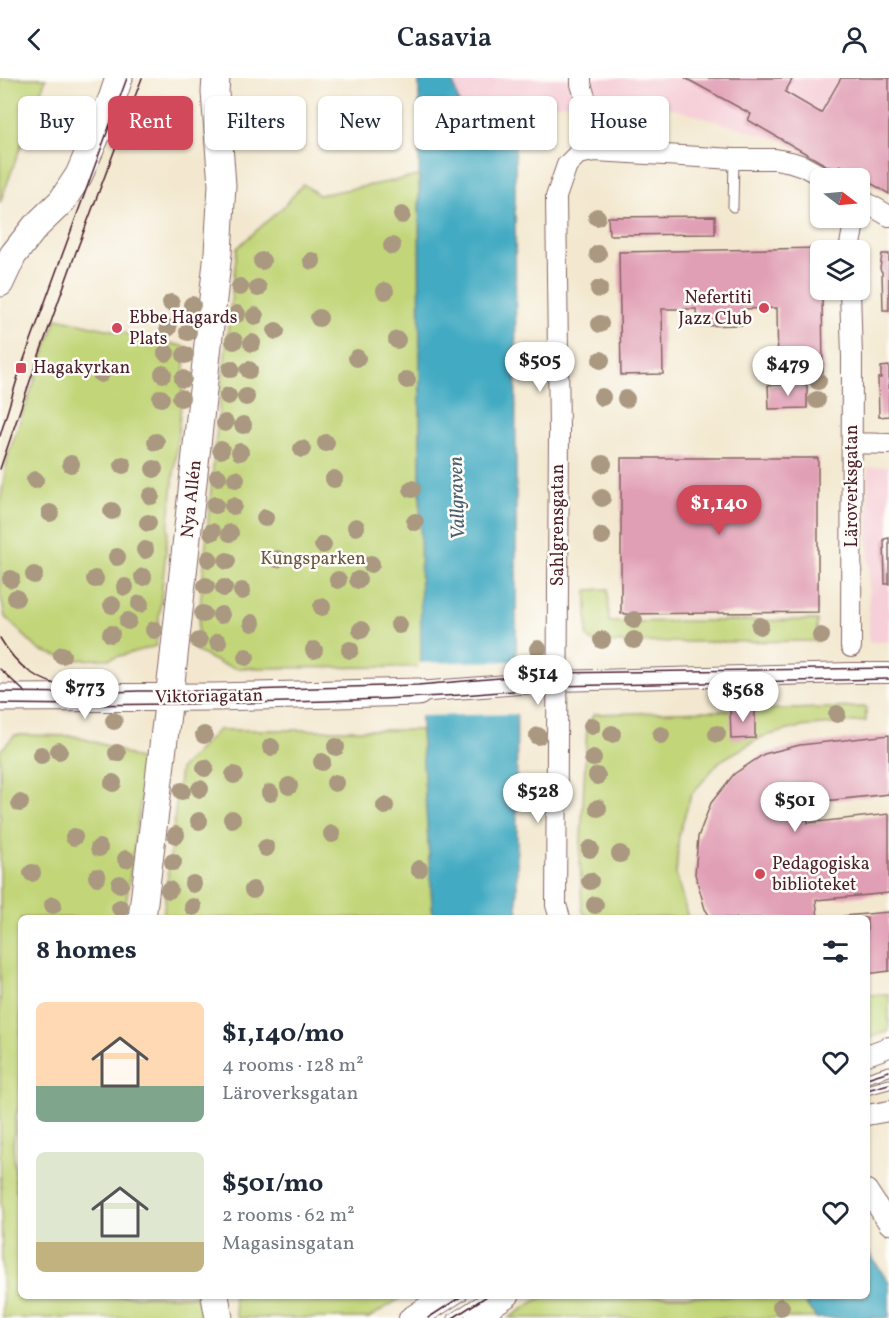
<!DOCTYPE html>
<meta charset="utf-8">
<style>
body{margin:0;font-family:Vollkorn,serif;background:#f6f6f7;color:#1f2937;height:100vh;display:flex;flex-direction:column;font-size:22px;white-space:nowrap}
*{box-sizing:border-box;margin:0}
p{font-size:20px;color:#747a83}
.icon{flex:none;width:33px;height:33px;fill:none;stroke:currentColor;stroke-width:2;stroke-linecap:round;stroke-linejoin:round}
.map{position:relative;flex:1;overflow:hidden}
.drawer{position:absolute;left:18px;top:837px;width:852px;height:384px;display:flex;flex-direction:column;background:#fff;border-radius:9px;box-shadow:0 2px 4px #0004}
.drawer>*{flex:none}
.top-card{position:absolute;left:18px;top:18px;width:854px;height:54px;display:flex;gap:12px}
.needle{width:39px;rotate:106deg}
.buttons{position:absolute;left:810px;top:90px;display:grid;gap:12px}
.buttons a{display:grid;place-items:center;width:60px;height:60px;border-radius:9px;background:#fff;box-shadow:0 2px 4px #0004;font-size:30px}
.price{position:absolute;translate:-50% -51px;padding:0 14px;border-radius:21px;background:#fff;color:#222;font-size:20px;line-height:39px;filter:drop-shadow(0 2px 3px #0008)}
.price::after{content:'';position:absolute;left:50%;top:36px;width:18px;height:14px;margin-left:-9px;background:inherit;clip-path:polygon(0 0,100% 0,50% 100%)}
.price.current{background:#d1495b;color:#fff}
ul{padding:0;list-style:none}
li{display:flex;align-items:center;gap:18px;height:150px;padding:0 18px}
li span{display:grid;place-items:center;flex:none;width:168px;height:120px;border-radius:9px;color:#555}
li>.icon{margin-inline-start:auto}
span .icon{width:72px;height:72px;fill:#fffc;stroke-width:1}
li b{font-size:26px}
h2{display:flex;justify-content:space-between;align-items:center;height:72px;padding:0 18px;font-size:26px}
.pill{padding:0 21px;border-radius:9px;background:#fff;box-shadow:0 2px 4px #0004;font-size:21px;line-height:54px}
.pill.current{background:#d1495b;color:#fff}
header{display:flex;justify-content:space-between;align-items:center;height:78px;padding:0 18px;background:#fff;font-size:27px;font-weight:600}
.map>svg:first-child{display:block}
.built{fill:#f6cfd8}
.green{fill:#c2d679;stroke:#867a52;stroke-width:1.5}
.water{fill:#43aac2;stroke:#466476;stroke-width:1.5}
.pier{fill:#f3e8cf}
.building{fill:#e19fb5}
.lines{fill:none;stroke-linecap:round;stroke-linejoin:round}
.lane-casing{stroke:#856564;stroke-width:11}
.street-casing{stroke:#856564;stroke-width:22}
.secondary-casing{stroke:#856564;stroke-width:29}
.lane{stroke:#fff;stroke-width:9}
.street{stroke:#fff;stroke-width:20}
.secondary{stroke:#fff;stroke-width:27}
.tram{stroke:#4a1f2b;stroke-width:1.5}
.tree{fill:#aa9881}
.poi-dot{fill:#d1495b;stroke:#fdfcf7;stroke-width:2}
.labels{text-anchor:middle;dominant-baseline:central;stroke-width:5;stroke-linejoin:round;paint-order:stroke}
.poi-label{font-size:18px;fill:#4a1f2b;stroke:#fdfcf7;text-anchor:start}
.street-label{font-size:18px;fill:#4a1f2b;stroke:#fdfcf7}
.park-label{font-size:18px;fill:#6e5642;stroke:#fdfcf7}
.water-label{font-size:20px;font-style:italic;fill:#475e6f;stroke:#fdfcf7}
</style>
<header><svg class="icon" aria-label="back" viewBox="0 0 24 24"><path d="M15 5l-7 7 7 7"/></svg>Casavia<svg class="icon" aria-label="person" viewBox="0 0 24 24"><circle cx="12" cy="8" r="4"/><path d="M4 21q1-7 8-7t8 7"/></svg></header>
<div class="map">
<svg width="889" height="1240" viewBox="0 0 889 1240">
<rect width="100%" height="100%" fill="#fdfcf7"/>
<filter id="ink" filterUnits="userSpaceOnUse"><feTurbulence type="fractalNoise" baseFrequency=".0167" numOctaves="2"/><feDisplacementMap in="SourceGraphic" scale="12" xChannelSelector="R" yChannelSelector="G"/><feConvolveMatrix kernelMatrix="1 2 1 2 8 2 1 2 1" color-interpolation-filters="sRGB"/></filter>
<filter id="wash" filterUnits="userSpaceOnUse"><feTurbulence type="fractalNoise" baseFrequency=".008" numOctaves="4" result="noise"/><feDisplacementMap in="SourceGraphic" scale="24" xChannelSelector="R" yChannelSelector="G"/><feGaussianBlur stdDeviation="1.35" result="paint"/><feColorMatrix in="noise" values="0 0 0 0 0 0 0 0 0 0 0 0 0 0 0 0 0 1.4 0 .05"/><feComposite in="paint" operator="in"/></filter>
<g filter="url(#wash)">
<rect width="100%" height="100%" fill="#f3e8cf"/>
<path class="built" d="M 452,0 L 889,0 L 852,83 L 623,16 L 535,31 L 515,47 L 467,57 Z
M 889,388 L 889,564 L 869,564 L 868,389 Z"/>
<path class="green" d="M 0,0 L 46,0 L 0,125 Z
M 419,98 L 421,589 L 235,590 L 219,585 L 196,573 L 215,367 L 237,170 L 284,128 L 303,106 L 319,117 Z
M 57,240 L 187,269 L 156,568 L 109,581 L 70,582 L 39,572 L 5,539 L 0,515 L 0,425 L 8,377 Z
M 608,511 L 609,544 L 817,542 L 817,563 L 594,565 L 587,559 L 587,512 Z
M 866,629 L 866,643 L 800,649 L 762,659 L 720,683 L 691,717 L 679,756 L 676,797 L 688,840 L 587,840 L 582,832 L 580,780 L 587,648 L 594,636 Z
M 218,652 L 421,652 L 433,840 L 163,840 L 180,691 Z
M 15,657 L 74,658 L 114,670 L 146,685 L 124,840 L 21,840 L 21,1022 L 16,1036 L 13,1067 L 16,1110 L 21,1127 L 21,1218 L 197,1218 L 201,1240 L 3,1240 L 0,1066 L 0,673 Z
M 889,916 L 889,953 L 867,961 L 867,917 Z
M 233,1218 L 404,1218 L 369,1240 L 237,1240 Z
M 543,1218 L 799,1218 L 817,1240 L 509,1240 Z"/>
<path class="water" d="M 419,0 L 452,0 L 467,56 L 515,47 L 517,829 L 519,840 L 433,840 L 421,652 Z
M 867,1172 L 889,1205 L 889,1240 L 817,1240 L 799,1218 L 867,1218 Z"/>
<path class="pier" d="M 519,583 L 519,636 L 419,638 L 418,585 Z"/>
<g id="blocks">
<path class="building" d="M 685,0 L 793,0 L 785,14 L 821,35 L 841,0 L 889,0 L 889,116 L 840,87 L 836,93 L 748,42 L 751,36 Z
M 715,138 L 715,156 L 609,157 L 608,139 Z
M 821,170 L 820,212 L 822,212 L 823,294 L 778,295 L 777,230 L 741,231 L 742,247 L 697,248 L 696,231 L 662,231 L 663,296 L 621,297 L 619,174 Z
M 882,176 L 889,176 L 889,232 L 883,232 L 882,194 L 880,191 Z
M 889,288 L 889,338 L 879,339 L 878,300 L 881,300 L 881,289 Z
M 768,307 L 807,307 L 807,330 L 769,331 Z
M 621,380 L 818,380 L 818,534 L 621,536 Z
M 889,460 L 889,506 L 885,506 L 884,461 Z
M 730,629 L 755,629 L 755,660 L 731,661 Z
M 889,657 L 889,716 L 806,725 L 808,745 L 889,736 L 889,815 L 816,822 L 818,840 L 711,840 L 705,831 L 695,796 L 698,759 L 711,725 L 734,696 L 764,676 L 800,667 Z
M 889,834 L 889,893 L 867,896 L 867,840 L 845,840 L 844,838 Z"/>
</g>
</g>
<g filter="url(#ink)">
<use href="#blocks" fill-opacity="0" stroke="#856564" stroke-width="1.5"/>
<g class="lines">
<g class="lane-casing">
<path id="lane" d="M 733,129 L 734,81
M 867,1000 L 889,993
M 867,1012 L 889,1006
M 428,1240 L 462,1218
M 453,1240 L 487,1218"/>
</g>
<g class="street-casing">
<path id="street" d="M 581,0 L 581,6 L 589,32 L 595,73
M 860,121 L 889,138
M 849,172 L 855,140
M 850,212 L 852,279 L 851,569
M 852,365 L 889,366
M 418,614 L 558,603 L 851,595 L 889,595
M 560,840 L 556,827 L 559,353 L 556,119 L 567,87 L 578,76 L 595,73 L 734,81 L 775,81 L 791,84 L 803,88 L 825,100
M 867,977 L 889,969
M 867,1037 L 889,1033
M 867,1112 L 889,1146
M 409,1240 L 443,1218
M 475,1240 L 509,1218"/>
</g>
<g class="secondary-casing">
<path id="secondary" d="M 0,205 L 13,177 L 35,149 L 62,123 L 79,97 L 112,21 L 119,0
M 0,620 L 216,619 L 418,614
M 142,840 L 173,587 L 218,175 L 222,107 L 215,14 L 216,0
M 215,1218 L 219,1240"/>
</g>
<use href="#lane" class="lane"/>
<use href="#street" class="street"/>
<use href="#secondary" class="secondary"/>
<path class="tram" d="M 0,358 L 19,295 L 127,0
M 0,391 L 31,300 L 76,174 L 142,0
M 0,560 C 19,592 36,601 70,611
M 0,591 L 26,615
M 0,614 L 85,615 L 139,613 L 216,613 L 418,607 L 557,595 L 889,590
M 0,626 C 110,628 219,626 329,623 C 405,620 482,618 557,608 L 889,601
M 867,1000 L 889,993
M 867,1012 L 889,1006
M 428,1240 L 462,1218
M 453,1240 L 487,1218"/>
</g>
<g class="tree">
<circle cx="402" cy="137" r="9"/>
<circle cx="597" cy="139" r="9"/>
<circle cx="392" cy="168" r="9"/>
<circle cx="598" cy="176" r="9"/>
<circle cx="262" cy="183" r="9"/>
<circle cx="312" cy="183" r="9"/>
<circle cx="240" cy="209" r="9"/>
<circle cx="258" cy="210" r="9"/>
<circle cx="599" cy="211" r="9"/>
<circle cx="385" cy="213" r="9"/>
<circle cx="171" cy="225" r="9"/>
<circle cx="192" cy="227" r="9"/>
<circle cx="237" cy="236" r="9"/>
<circle cx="255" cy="238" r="9"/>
<circle cx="319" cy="240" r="9"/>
<circle cx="600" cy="246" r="9"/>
<circle cx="168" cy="250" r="9"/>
<circle cx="276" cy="253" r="9"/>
<circle cx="188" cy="254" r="9"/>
<circle cx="397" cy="262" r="9"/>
<circle cx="234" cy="263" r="9"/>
<circle cx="252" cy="265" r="9"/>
<circle cx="166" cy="275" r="9"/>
<circle cx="185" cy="277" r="9"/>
<circle cx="357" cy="280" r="9"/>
<circle cx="601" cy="282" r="9"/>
<circle cx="231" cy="291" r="9"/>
<circle cx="249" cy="292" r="9"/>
<circle cx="101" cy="296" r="9"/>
<circle cx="163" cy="296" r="9"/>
<circle cx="183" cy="301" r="9"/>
<circle cx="407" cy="302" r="9"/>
<circle cx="818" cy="303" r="9"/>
<circle cx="228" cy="318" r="9"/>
<circle cx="246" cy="319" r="9"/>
<circle cx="602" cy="319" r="9"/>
<circle cx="161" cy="320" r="9"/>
<circle cx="181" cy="320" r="9"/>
<circle cx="626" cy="321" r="9"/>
<circle cx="817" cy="322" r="9"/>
<circle cx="225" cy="345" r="9"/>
<circle cx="243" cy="347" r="9"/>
<circle cx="156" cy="364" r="9"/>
<circle cx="326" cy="365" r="9"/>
<circle cx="302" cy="371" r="9"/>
<circle cx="221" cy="372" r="9"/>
<circle cx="240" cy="374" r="9"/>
<circle cx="71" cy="386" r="9"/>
<circle cx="603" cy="386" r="9"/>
<circle cx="123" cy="387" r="9"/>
<circle cx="154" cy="391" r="9"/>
<circle cx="218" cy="399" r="9"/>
<circle cx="236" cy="401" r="9"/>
<circle cx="334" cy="401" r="9"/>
<circle cx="35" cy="402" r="9"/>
<circle cx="412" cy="411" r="9"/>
<circle cx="151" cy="418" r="9"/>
<circle cx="602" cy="420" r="9"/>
<circle cx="215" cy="427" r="9"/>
<circle cx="233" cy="428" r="9"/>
<circle cx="112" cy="433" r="9"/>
<circle cx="50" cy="435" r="9"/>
<circle cx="265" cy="440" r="9"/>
<circle cx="415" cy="444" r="9"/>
<circle cx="148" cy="445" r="9"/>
<circle cx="356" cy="449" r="9"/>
<circle cx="212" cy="454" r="9"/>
<circle cx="230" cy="455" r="9"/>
<circle cx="602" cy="458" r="9"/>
<circle cx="323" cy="467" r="9"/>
<circle cx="145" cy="472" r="9"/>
<circle cx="117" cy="479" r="9"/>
<circle cx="209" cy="481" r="9"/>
<circle cx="277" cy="481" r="9"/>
<circle cx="227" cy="483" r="9"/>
<circle cx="371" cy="486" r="9"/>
<circle cx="34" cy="497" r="9"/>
<circle cx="143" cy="499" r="9"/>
<circle cx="11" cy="501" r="9"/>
<circle cx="95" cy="501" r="9"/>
<circle cx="338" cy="502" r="9"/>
<circle cx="358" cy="502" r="9"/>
<circle cx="206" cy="508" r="9"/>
<circle cx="125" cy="509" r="9"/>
<circle cx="224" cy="510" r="9"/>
<circle cx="242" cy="513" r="9"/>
<circle cx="16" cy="520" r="9"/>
<circle cx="140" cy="526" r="9"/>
<circle cx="112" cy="527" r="9"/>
<circle cx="322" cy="529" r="9"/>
<circle cx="203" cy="536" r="9"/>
<circle cx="221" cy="537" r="9"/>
<circle cx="634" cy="542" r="9"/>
<circle cx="128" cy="543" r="9"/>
<circle cx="252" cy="545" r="9"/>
<circle cx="399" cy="547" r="9"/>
<circle cx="760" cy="548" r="9"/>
<circle cx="154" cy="552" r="9"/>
<circle cx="361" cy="552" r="9"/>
<circle cx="111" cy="556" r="9"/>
<circle cx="821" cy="558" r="9"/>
<circle cx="602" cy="562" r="9"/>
<circle cx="634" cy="562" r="9"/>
<circle cx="199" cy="563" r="9"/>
<circle cx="218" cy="564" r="9"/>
<circle cx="538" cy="571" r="9"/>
<circle cx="314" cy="572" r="9"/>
<circle cx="350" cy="572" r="9"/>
<circle cx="62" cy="577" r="9"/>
<circle cx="246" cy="579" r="9"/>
<circle cx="837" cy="636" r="9"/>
<circle cx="114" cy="643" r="9"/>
<circle cx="592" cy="648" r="9"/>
<circle cx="612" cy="656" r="9"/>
<circle cx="717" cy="656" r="9"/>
<circle cx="204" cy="657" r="9"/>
<circle cx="661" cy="657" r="9"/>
<circle cx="538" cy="658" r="9"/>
<circle cx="271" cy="669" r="9"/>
<circle cx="336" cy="669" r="9"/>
<circle cx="59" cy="673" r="9"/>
<circle cx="117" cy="675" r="9"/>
<circle cx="41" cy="677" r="9"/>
<circle cx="593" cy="680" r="9"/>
<circle cx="322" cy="684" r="9"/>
<circle cx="205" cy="690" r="9"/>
<circle cx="234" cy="697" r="9"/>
<circle cx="597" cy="698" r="9"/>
<circle cx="113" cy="705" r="9"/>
<circle cx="335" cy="705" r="9"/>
<circle cx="289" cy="708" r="9"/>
<circle cx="200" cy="711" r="9"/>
<circle cx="182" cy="713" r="9"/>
<circle cx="270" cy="715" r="9"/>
<circle cx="20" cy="725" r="9"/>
<circle cx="385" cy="728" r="9"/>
<circle cx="598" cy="730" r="9"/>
<circle cx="232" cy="741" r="9"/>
<circle cx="199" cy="743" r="9"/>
<circle cx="332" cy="756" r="9"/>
<circle cx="176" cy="757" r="9"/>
<circle cx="74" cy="759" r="9"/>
<circle cx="99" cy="770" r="9"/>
<circle cx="266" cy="770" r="9"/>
<circle cx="590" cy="771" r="9"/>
<circle cx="620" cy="776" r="9"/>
<circle cx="126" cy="781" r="9"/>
<circle cx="173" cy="784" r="9"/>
<circle cx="419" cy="791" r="9"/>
<circle cx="32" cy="795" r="9"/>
<circle cx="97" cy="799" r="9"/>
<circle cx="590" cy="803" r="9"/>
<circle cx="120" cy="806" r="9"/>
<circle cx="193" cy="806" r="9"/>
<circle cx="169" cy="812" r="9"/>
<circle cx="253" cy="812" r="9"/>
<circle cx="53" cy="827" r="9"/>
<circle cx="595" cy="827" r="9"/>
<circle cx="193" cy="829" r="9"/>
<circle cx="120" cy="830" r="9"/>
<circle cx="781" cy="1229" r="9"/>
</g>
</g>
<g class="poi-dot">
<circle cx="764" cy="230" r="6"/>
<circle cx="117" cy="250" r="6"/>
<rect x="15" y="284" width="12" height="12" rx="3"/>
<circle cx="760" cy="796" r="6"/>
</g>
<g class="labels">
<g class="poi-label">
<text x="752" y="220" text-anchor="end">Nefertiti<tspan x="752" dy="21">Jazz Club</tspan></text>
<text x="129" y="240">Ebbe Hagards<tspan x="129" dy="21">Plats</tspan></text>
<text x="33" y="290">Hagakyrkan</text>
<text x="772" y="786">Pedagogiska<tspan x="772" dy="21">biblioteket</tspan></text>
</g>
<g class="street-label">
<text transform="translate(852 408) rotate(-90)">Läroverksgatan</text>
<text transform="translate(192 421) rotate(-84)">Nya Allén</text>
<text transform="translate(558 447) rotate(-90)">Sahlgrensgatan</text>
<text transform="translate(209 619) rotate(-1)">Viktoriagatan</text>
</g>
<g class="park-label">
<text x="313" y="481">Kungsparken</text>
</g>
<g class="water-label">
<text transform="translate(458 420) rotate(-92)">Vallgraven</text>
</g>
</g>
</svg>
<div class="buttons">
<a><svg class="needle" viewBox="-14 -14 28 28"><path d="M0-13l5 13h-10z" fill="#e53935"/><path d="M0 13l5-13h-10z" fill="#747a83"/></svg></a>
<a><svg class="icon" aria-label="layers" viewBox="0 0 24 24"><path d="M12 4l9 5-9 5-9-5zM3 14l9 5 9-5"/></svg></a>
</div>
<b class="price" style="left:540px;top:315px">$505</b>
<b class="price" style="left:788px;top:319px">$479</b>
<b class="price current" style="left:719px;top:458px">$1,140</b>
<b class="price" style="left:538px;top:628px">$514</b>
<b class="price" style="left:85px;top:642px">$773</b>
<b class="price" style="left:743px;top:645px">$568</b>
<b class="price" style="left:538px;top:746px">$528</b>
<b class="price" style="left:795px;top:755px">$501</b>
<div class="top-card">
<a class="pill">Buy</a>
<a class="pill current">Rent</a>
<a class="pill">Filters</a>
<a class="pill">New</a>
<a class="pill">Apartment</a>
<a class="pill">House</a>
</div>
<section class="drawer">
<h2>8 homes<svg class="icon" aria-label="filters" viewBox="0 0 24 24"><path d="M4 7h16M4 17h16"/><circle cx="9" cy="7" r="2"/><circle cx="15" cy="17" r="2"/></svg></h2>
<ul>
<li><span style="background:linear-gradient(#ffd9b3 70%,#7fa58c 0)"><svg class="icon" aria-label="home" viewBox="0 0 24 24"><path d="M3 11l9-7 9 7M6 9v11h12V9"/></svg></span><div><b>$1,140/mo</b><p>4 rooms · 128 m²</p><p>Läroverksgatan</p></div><svg class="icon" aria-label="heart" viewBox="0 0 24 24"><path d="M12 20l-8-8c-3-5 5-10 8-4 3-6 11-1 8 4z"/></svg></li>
<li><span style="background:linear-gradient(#dfe7d0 75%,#c2b280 0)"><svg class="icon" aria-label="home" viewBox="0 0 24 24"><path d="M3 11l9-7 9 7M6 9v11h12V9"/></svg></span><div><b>$501/mo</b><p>2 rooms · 62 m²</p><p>Magasinsgatan</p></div><svg class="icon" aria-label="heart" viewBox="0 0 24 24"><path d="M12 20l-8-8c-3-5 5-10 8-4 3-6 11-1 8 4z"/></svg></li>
</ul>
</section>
</div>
